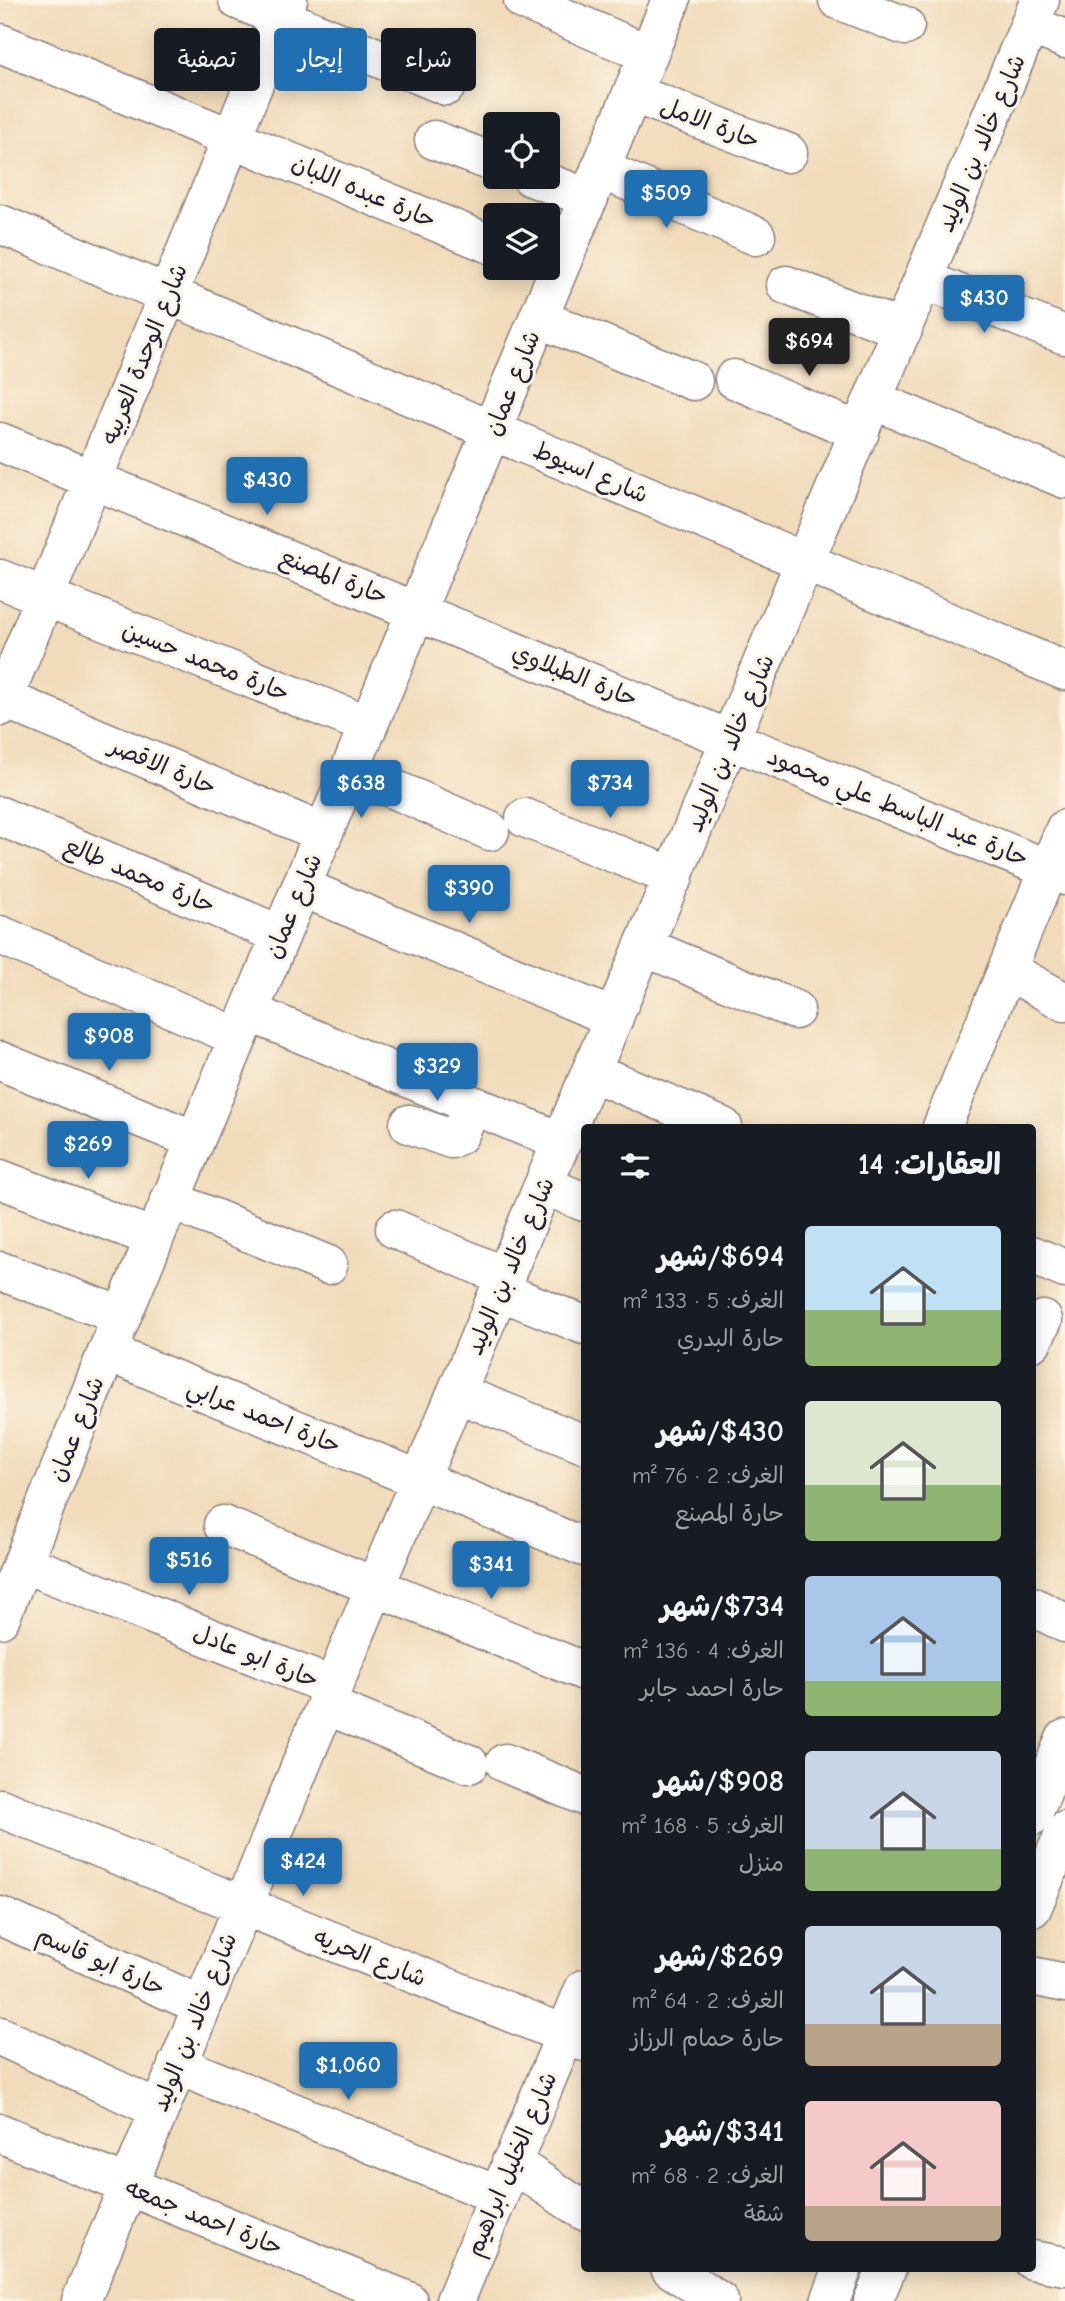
<!DOCTYPE html>
<html lang="ar">
<meta charset="utf-8">
<style>
body{margin:0;font-family:"Comic Neue","Playpen Sans Arabic",sans-serif;background:#20242c;color:#f1f3f6;direction:rtl;height:100vh;display:flex;flex-direction:column;font-size:26px;white-space:nowrap}
*{box-sizing:border-box;margin:0}
p{font-size:23px;color:#9ea1a6}
.icon{flex:none;width:38px;height:38px;fill:none;stroke:currentColor;stroke-width:2;stroke-linecap:round;stroke-linejoin:round}
.map{position:relative;flex:1;overflow:hidden;direction:ltr}
.details{position:absolute;left:581px;top:1124px;width:455px;height:1148px;display:flex;flex-direction:column;background:#171b24;border-radius:7px;box-shadow:0 4px 18px #0003;direction:rtl}
.details>*{flex:none}
.hud{position:absolute;left:21px;top:28px;width:455px;height:63px;direction:rtl;display:flex;gap:14px}
.fabs{position:absolute;left:483px;top:112px;display:grid;gap:14px}
.fabs a{display:grid;place-items:center;width:77px;height:77px;border-radius:7px;background:#171b24;box-shadow:0 4px 18px #0003;font-size:35px}
.price{position:absolute;translate:-50% -60px;padding:0 16px;border-radius:7px;background:#1f6fb2;color:#fff;font-size:23px;line-height:46px;filter:drop-shadow(0 2px 4px #0008)}
.price::after{content:'';position:absolute;left:50%;top:42px;width:21px;height:16px;margin-left:-10px;background:inherit;clip-path:polygon(0 0,100% 0,50% 100%)}
.price.on{background:#222;color:#fff}
ul{padding:0;list-style:none}
li{display:flex;align-items:center;gap:21px;height:175px;padding:0 35px}
li span{display:grid;place-items:center;flex:none;width:196px;height:140px;border-radius:7px;color:#555}
li>.icon{margin-inline-start:auto}
span .icon{width:84px;height:84px;fill:#fffc;stroke-width:1}
li b{font-size:30px}
h2{display:flex;justify-content:space-between;align-items:center;height:84px;padding:0 35px;font-size:30px}
.pill{padding:0 24px;border-radius:7px;background:#171b24;box-shadow:0 4px 18px #0003;font-size:24px;line-height:63px}
.pill.on{background:#1f6fb2;color:#fff}
.map>svg:first-child{display:block}
.lines{fill:none;stroke-linecap:round;stroke-linejoin:round}
.minor-casing{stroke:#8a7e7a;stroke-width:41}
.minor{stroke:#fff;stroke-width:38}
.labels{text-anchor:middle;dominant-baseline:central;stroke-width:6;stroke-linejoin:round;paint-order:stroke}
.street-label{font-size:24px;fill:#22223b;stroke:#fcf5e5}
</style>
<div class="map">
<svg width="1065" height="2301" viewBox="0 0 1065 2301">
<rect width="100%" height="100%" fill="#fcf5e5"/>
<filter id="ink" filterUnits="userSpaceOnUse"><feTurbulence type="fractalNoise" baseFrequency=".0143" numOctaves="2"/><feDisplacementMap in="SourceGraphic" scale="14" xChannelSelector="R" yChannelSelector="G"/><feConvolveMatrix kernelMatrix="1 2 1 2 8 2 1 2 1" color-interpolation-filters="sRGB"/></filter>
<filter id="wash" filterUnits="userSpaceOnUse"><feTurbulence type="fractalNoise" baseFrequency=".00686" numOctaves="4" result="noise"/><feDisplacementMap in="SourceGraphic" scale="28" xChannelSelector="R" yChannelSelector="G"/><feGaussianBlur stdDeviation="1.57" result="paint"/><feColorMatrix in="noise" values="0 0 0 0 0 0 0 0 0 0 0 0 0 0 0 0 0 1.4 0 .05"/><feComposite in="paint" operator="in"/></filter>
<g filter="url(#wash)">
<rect width="100%" height="100%" fill="#f1dbba"/>
</g>
<g filter="url(#ink)">
<g class="lines">
<g class="minor-casing">
<path id="minor" d="M 238,0 L 446,86
M 523,0 L 648,54
M 838,0 L 905,26
M 1031,25 L 1065,39
M 0,43 L 495,246
M 632,93 L 788,153
M 434,140 L 495,163
M 600,169 L 756,236
M 531,177 L 589,198
M 0,224 L 1065,671
M 924,280 L 1065,335
M 786,285 L 903,330
M 538,318 L 693,381
M 734,379 L 860,432
M 873,400 L 1065,479
M 0,442 L 1065,876
M 0,579 L 368,725
M 0,697 L 323,833
M 0,707 L 288,0
M 350,770 L 490,831
M 0,816 L 281,935
M 525,818 L 674,877
M 301,887 L 614,1018
M 0,935 L 238,1037
M 645,947 L 795,1010
M 1007,970 L 1065,1002
M 249,1012 L 562,1142
M 0,1061 L 195,1140
M 592,1072 L 723,1127
M 409,1124 L 451,1139 L 459,1135 L 473,1105
M 942,1127 L 1065,829
M 0,1179 L 154,1238
M 544,1185 L 584,1202
M 170,1200 L 328,1265
M 395,1229 L 506,1277
M 1032,1255 L 1065,1269
M 0,1271 L 122,1316
M 500,1291 L 584,1325
M 1032,1342 L 1043,1320
M 107,1352 L 584,1547
M 457,1393 L 584,1444
M 223,1525 L 584,1671
M 23,1563 L 333,1687
M 1032,1606 L 1065,1623
M 0,1619 L 107,1352 L 671,0
M 326,1705 L 469,1764
M 505,1763 L 584,1796
M 0,1808 L 584,2042
M 1032,1816 L 1065,1739
M 1032,1908 L 1065,1831
M 0,1916 L 201,2005
M 1032,1976 L 1065,1983
M 0,2036 L 158,2109
M 177,2065 L 497,2195
M 0,2133 L 408,2301
M 511,2162 L 584,2211
M 1032,2260 L 1065,2266
M 670,2268 L 719,2301
M 81,2301 L 333,1687 L 1040,0
M 455,2301 L 584,1989
M 830,2301 L 843,2268
M 873,2301 L 887,2268"/>
</g>
<use href="#minor" class="minor"/>
</g>
</g>
<g class="labels">
<g class="street-label">
<text transform="translate(710 123) rotate(21)">حارة الامل</text>
<text transform="translate(981 143) rotate(-67)">شارع خالد بن الوليد</text>
<text transform="translate(364 191) rotate(23)">حارة عبده اللبان</text>
<text transform="translate(144 354) rotate(-68)">شارع الوحدة العربيه</text>
<text transform="translate(512 383) rotate(-68)">شارع عمان</text>
<text transform="translate(591 472) rotate(23)">شارع اسيوط</text>
<text transform="translate(334 576) rotate(22)">حارة المصنع</text>
<text transform="translate(206 661) rotate(22)">حارة محمد حسين</text>
<text transform="translate(575 675) rotate(22)">حارة الطبلاوي</text>
<text transform="translate(730 743) rotate(-67)">شارع خالد بن الوليد</text>
<text transform="translate(163 766) rotate(23)">حارة الاقصر</text>
<text transform="translate(898 807) rotate(22)">حارة عبد الباسط علي محمود</text>
<text transform="translate(140 875) rotate(23)">حارة محمد طالع</text>
<text transform="translate(293 906) rotate(-67)">شارع عمان</text>
<text transform="translate(510 1266) rotate(-67)">شارع خالد بن الوليد</text>
<text transform="translate(264 1416) rotate(22)">حارة احمد عرابي</text>
<text transform="translate(76 1429) rotate(-68)">شارع عمان</text>
<text transform="translate(256 1656) rotate(22)">حارة ابو عادل</text>
<text transform="translate(370 1957) rotate(22)">شارع الحريه</text>
<text transform="translate(101 1961) rotate(24)">حارة ابو قاسم</text>
<text transform="translate(194 2022) rotate(-68)">شارع خالد بن الوليد</text>
<text transform="translate(511 2164) rotate(-67)">شارع الخليل ابراهيم</text>
<text transform="translate(204 2217) rotate(22)">حارة احمد جمعه</text>
</g>
</g>
</svg>
<div class="fabs">
<a><svg class="icon" aria-label="locate" viewBox="0 0 24 24"><circle cx="12" cy="12" r="6"/><path d="M12 2v4M12 18v4M2 12h4M18 12h4"/></svg></a>
<a><svg class="icon" aria-label="layers" viewBox="0 0 24 24"><path d="M12 4l9 5-9 5-9-5zM3 14l9 5 9-5"/></svg></a>
</div>
<b class="price" style="left:666px;top:230px">$509</b>
<b class="price" style="left:984px;top:335px">$430</b>
<b class="price on" style="left:809px;top:378px">$694</b>
<b class="price" style="left:267px;top:517px">$430</b>
<b class="price" style="left:361px;top:820px">$638</b>
<b class="price" style="left:610px;top:820px">$734</b>
<b class="price" style="left:469px;top:925px">$390</b>
<b class="price" style="left:109px;top:1073px">$908</b>
<b class="price" style="left:437px;top:1103px">$329</b>
<b class="price" style="left:88px;top:1181px">$269</b>
<b class="price" style="left:189px;top:1597px">$516</b>
<b class="price" style="left:491px;top:1601px">$341</b>
<b class="price" style="left:303px;top:1898px">$424</b>
<b class="price" style="left:348px;top:2102px">$1,060</b>
<div class="hud">
<a class="pill">شراء</a>
<a class="pill on">إيجار</a>
<a class="pill">تصفية</a>
</div>
<section class="details">
<h2>العقارات: 14<svg class="icon" aria-label="filters" viewBox="0 0 24 24"><path d="M4 7h16M4 17h16"/><circle cx="9" cy="7" r="2"/><circle cx="15" cy="17" r="2"/></svg></h2>
<ul>
<li><span style="background:linear-gradient(#bfe0f5 60%,#8fb573 0)"><svg class="icon" aria-label="home" viewBox="0 0 24 24"><path d="M3 11l9-7 9 7M6 9v11h12V9"/></svg></span><div><b>$694/شهر</b><p>الغرف: 5 · 133 m²</p><p>حارة البدري</p></div></li>
<li><span style="background:linear-gradient(#dfe7d0 60%,#8fb573 0)"><svg class="icon" aria-label="home" viewBox="0 0 24 24"><path d="M3 11l9-7 9 7M6 9v11h12V9"/></svg></span><div><b>$430/شهر</b><p>الغرف: 2 · 76 m²</p><p>حارة المصنع</p></div></li>
<li><span style="background:linear-gradient(#a9c7e8 75%,#8fb573 0)"><svg class="icon" aria-label="home" viewBox="0 0 24 24"><path d="M3 11l9-7 9 7M6 9v11h12V9"/></svg></span><div><b>$734/شهر</b><p>الغرف: 4 · 136 m²</p><p>حارة احمد جابر</p></div></li>
<li><span style="background:linear-gradient(#c9d6e8 70%,#8fb573 0)"><svg class="icon" aria-label="home" viewBox="0 0 24 24"><path d="M3 11l9-7 9 7M6 9v11h12V9"/></svg></span><div><b>$908/شهر</b><p>الغرف: 5 · 168 m²</p><p>منزل</p></div></li>
<li><span style="background:linear-gradient(#c9d6e8 70%,#b9a48a 0)"><svg class="icon" aria-label="home" viewBox="0 0 24 24"><path d="M3 11l9-7 9 7M6 9v11h12V9"/></svg></span><div><b>$269/شهر</b><p>الغرف: 2 · 64 m²</p><p>حارة حمام الرزاز</p></div></li>
<li><span style="background:linear-gradient(#f6c9c9 75%,#b9a48a 0)"><svg class="icon" aria-label="home" viewBox="0 0 24 24"><path d="M3 11l9-7 9 7M6 9v11h12V9"/></svg></span><div><b>$341/شهر</b><p>الغرف: 2 · 68 m²</p><p>شقة</p></div></li>
</ul>
</section>
</div>
